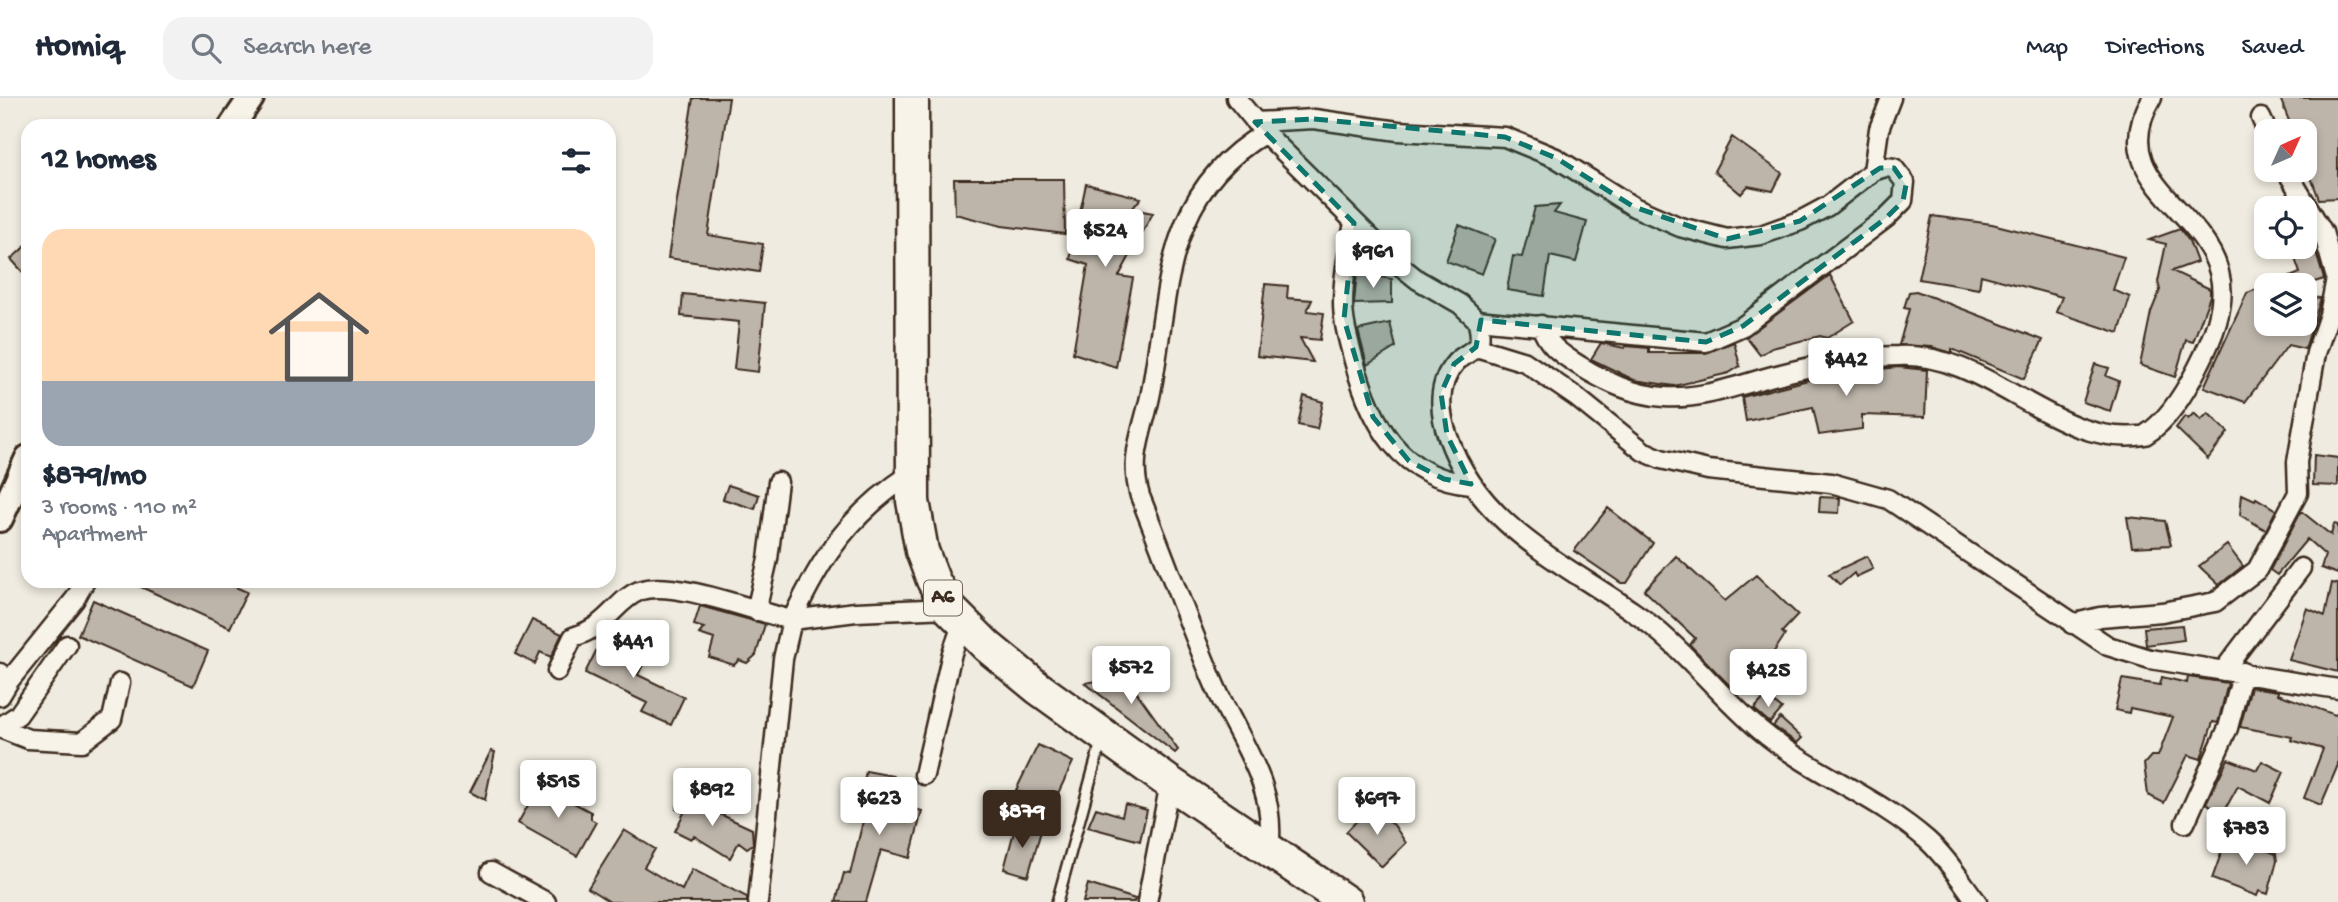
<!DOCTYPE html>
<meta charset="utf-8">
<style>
body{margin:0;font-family:"Gochi Hand",sans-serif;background:#f2f2f3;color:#1f2937;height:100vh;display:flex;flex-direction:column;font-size:26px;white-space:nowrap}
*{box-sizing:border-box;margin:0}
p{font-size:23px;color:#747a83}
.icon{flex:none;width:38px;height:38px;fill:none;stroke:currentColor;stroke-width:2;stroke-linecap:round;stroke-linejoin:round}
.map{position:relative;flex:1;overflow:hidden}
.side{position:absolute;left:21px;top:21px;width:595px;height:469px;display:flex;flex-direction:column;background:#fff;border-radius:21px;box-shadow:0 4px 10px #0003}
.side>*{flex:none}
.needle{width:46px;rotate:45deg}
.tools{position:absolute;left:2254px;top:21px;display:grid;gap:14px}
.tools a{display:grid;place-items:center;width:63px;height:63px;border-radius:14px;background:#fff;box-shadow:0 4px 10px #0003;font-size:35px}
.price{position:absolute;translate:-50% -60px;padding:0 16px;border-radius:7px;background:#fff;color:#222;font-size:23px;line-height:46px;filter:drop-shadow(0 2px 4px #0008)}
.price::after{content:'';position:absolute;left:50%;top:42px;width:21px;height:16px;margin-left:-10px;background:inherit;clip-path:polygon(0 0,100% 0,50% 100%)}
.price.current{background:#3b2a1e;color:#fff}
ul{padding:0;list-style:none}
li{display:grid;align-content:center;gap:14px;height:371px;padding:0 21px}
li span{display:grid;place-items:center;height:217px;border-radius:21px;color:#555}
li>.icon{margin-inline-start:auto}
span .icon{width:126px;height:126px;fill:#fffc;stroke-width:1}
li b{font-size:30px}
h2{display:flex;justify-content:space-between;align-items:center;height:84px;padding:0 21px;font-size:30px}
header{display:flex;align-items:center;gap:42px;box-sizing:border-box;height:98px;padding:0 35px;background:#fff;border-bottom:2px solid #e0e1e3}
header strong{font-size:33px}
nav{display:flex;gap:38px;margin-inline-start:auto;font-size:24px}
.search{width:490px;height:63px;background:#f2f2f3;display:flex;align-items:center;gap:18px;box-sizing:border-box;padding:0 24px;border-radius:21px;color:#747a83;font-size:26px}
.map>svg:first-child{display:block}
.building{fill:#bdb5aa;stroke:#3b2a1e;stroke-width:2}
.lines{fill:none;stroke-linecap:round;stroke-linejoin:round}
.lane-casing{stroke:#3b2a1e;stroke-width:14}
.street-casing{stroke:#3b2a1e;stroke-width:23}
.secondary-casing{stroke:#3b2a1e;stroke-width:30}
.highway-casing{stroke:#3b2a1e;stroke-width:37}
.lane{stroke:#f7f3e8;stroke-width:9}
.street{stroke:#f7f3e8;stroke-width:18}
.secondary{stroke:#f7f3e8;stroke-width:24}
.highway{stroke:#f7f3e8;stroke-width:32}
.marked{fill:#0f766e;fill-opacity:0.2;stroke:#0f766e;stroke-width:5;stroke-dasharray:14 9;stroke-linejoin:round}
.labels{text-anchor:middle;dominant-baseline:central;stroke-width:6;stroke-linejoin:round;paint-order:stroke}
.shield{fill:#f7f3e8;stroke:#73665b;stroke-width:2}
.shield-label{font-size:21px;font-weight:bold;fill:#3b2a1e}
</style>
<header>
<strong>Homiq</strong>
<div class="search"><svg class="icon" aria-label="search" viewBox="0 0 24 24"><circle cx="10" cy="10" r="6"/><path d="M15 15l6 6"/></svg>Search here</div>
<nav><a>Map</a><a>Directions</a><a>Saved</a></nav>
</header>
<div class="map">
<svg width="2338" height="804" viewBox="0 0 2338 804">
<rect width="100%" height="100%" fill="#efebe0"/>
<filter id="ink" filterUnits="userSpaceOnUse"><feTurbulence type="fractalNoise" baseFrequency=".0143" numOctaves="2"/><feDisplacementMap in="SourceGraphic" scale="14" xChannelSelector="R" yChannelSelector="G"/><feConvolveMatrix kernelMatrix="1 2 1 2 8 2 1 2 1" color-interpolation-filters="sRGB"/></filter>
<g filter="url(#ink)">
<path class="building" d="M 693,0 L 729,0 L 708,137 L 763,146 L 759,174 L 668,160 Z
M 2280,0 L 2338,0 L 2338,100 L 2319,101 L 2305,63 L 2305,33 L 2293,33 Z
M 1732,39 L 1782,75 L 1773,93 L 1748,88 L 1741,96 L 1714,73 Z
M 954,81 L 1064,81 L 1065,136 L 1002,128 L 955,116 Z
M 1086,86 L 1141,100 L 1132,111 L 1153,115 L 1119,178 L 1133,180 L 1116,269 L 1073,255 L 1088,167 L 1070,161 Z
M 1560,107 L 1554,115 L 1587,124 L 1576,164 L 1550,158 L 1544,198 L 1507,192 L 1513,158 L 1522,159 L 1535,109 Z
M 1932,118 L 1992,126 L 2124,159 L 2113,192 L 2130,199 L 2119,235 L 2056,214 L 2062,199 L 1981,177 L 1979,191 L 1918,181 Z
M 1459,127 L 1495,141 L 1482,176 L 1446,163 Z
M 2180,131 L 2189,143 L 2197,164 L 2172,173 L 2210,191 L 2210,198 L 2193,244 L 2186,242 L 2175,279 L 2140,267 L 2151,214 L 2160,192 L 2158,184 L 2166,146 L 2149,142 Z
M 2310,135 L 2324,181 L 2305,187 L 2270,187 L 2300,175 L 2291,149 L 2305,149 L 2305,138 Z
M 28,146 L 28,180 L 11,161 Z
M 1357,175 L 1392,181 L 1392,205 L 1354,206 Z
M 1830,177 L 1854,223 L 1827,240 L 1820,238 L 1772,250 L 1760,257 L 1746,239 Z
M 1265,186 L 1288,188 L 1287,200 L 1312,202 L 1307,213 L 1324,215 L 1320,242 L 1300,240 L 1313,264 L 1257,258 Z
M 2266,188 L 2266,226 L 2305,226 L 2311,199 L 2321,200 L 2305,251 L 2288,247 L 2245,304 L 2204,289 L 2247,195 Z
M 1916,193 L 2043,242 L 2024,281 L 1952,251 L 1952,255 L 1932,249 L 1899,247 L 1909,211 L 1904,210 L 1909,194 Z
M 683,196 L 765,205 L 758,274 L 734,271 L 739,224 L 681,218 Z
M 1390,225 L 1396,249 L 1367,267 L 1358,232 Z
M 1734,244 L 1740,268 L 1729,275 L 1674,288 L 1634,282 L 1591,261 L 1601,245 L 1624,250 L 1626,248 L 1649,250 L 1649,255 L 1705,255 Z
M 2095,266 L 2109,270 L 2106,278 L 2119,283 L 2110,313 L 2083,304 Z
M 1898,269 L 1927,272 L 1925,319 L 1862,317 L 1862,331 L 1819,337 L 1813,309 L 1746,323 L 1742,299 L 1824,278 Z
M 1304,298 L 1323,304 L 1317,331 L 1298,327 Z
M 2194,315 L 2201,322 L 2208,315 L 2228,334 L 2208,361 L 2176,330 L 2185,318 L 2188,321 Z
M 2314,357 L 2338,360 L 2338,388 L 2313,387 Z
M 728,387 L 759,397 L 755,411 L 723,401 Z
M 2242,396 L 2255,402 L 2256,400 L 2276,412 L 2266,432 L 2240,417 Z
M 1820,399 L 1840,400 L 1839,415 L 1819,414 Z
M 1608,410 L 1653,445 L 1627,485 L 1621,485 L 1574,453 Z
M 2301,413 L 2331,437 L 2334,426 L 2338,427 L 2338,476 L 2321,470 L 2325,457 L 2307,441 L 2277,477 L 2270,472 Z
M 2127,419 L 2165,423 L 2171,447 L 2132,449 Z
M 2227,447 L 2243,468 L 2219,487 L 2199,468 Z
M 1676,458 L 1725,503 L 1756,477 L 1798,517 L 1782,534 L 1785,537 L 1769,561 L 1732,590 L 1690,547 L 1695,540 L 1644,492 Z
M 1867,458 L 1873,471 L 1856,479 L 1854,475 L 1840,487 L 1829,476 Z
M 128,483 L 222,483 L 247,494 L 230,530 Z
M 2332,485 L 2338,486 L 2338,574 L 2289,562 L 2307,510 L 2325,518 Z
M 93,502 L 208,553 L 193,588 L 78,537 Z
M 700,508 L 765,526 L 756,557 L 747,565 L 739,562 L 734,567 L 709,559 L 714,541 L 699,536 L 704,530 L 694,527 Z
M 532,522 L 562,536 L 551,559 L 540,554 L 535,566 L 515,556 Z
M 2182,527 L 2184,542 L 2146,547 L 2144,530 Z
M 603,539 L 646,560 L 638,577 L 684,599 L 671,627 L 642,614 L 647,605 L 585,575 Z
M 1125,578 L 1178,652 L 1175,655 L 1085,585 Z
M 2162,579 L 2187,585 L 2188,579 L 2228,585 L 2218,625 L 2213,624 L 2201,661 L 2188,657 L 2164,705 L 2148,697 L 2144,666 L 2151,658 L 2158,658 L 2173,619 L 2130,610 L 2129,615 L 2115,612 L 2122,581 L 2160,587 Z
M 2251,589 L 2278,593 L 2278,596 L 2335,617 L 2338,615 L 2338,667 L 2321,707 L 2304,700 L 2323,651 L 2291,642 L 2292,639 L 2240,629 Z
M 1766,598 L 1782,611 L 1770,625 L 1754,611 Z
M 1780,620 L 1802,640 L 1797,645 L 1773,628 Z
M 1038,647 L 1073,664 L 1051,710 L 1016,692 Z
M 491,653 L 495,654 L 485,702 L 470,694 Z
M 2228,661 L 2257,672 L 2262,663 L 2284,674 L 2270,705 L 2238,688 L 2223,715 L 2206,705 Z
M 866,673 L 893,678 L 888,704 L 922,713 L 910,760 L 881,752 L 866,804 L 836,804 L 844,775 L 850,776 L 870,695 L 862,693 Z
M 544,689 L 591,714 L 591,721 L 596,724 L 577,758 L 518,725 L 537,691 Z
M 681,698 L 752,731 L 753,746 L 747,750 L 739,744 L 730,760 L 694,738 L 691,741 L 675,733 L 684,715 L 676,711 Z
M 1125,706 L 1147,712 L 1140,743 L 1088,729 L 1096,710 L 1122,718 Z
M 1369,710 L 1394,727 L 1406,745 L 1382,769 L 1346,734 Z
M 1016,726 L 1041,733 L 1028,778 L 1004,771 Z
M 624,732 L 655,751 L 644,769 L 682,792 L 692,771 L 747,799 L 747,804 L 610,804 L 588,790 Z
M 2228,736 L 2276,756 L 2277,763 L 2268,796 L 2259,793 L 2257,798 L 2212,781 Z
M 1088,786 L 1135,801 L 1134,804 L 1083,804 Z"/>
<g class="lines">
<g class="lane-casing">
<path id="lane" d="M 1057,804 L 1101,644"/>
</g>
<g class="street-casing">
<path id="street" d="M 1236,0 L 1265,35 L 1394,163 L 1418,182 L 1460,206 L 1477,222 C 1479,229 1482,241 1477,248 C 1472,254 1462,258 1456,264 C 1437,285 1439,314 1448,339 C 1479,427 1560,463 1632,513 C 1681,546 1715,594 1760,632 C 1811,675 1877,698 1927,742 C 1947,760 1961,783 1977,804
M 2261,20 L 2267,33
M 1255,24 L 1314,21 L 1398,33 L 1505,39 L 1556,60 L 1634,109 L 1680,129 L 1727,141 L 1761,137 L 1800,123 L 1828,108 L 1873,73 L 1885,69 L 1894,70 L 1905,84 L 1903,103 L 1886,120 L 1743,228 L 1706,244 L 1477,222
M 1265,35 C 1163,95 1170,192 1151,294 C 1144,331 1128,359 1140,398 C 1165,460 1187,522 1213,583 C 1237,641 1278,685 1269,752
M 1873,73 L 1879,31 L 1891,0
M 1354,125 C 1349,151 1343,178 1343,205 C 1343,225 1349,244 1354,263 C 1371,325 1400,380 1471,386
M 1541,227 C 1547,248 1563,257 1580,268 C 1606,284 1633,297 1664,299 C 1702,302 1741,286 1777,277 C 1815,267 1858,259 1898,258 C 1989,253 2056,352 2145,337 C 2168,323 2185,294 2197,271 C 2212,242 2228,207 2219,174 C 2202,108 2104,81 2152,0
M 1476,249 L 1525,264 L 1576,299 L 1643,353 L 1661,361 L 1708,372 L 1831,385 L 1888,401 L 2108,548 L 2150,561 L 2338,591
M 756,513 L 768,461 L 778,384
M 2072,526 L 2100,519 L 2162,514 L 2215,504 L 2257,472 L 2298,395 L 2297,364 L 2316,255 L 2329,217 L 2336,180 L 2323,134 L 2286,72
M 557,573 L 573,539 C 609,528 616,502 639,493 C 671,480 756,514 792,522 C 822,457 851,415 912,375
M 2223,573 L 2301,470
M 0,575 L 9,583 L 75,501 L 85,483
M 0,598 L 9,583
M 0,629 L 18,617 L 67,547
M 0,630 L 28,641 L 82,644 L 112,621 L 120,585
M 924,677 L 952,555 L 963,524
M 2185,725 L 2228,630 L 2243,574
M 491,774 L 546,804
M 758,804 L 783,561 L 792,522 L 856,514 L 949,510
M 1147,804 L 1170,685"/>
</g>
<g class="secondary-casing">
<path id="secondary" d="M 232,28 L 251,0
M 0,421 L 28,360"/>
</g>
<g class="highway-casing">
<path id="highway" d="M 912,0 L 913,403 L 922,453 L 933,482 L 949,510 L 987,548 L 1038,590 L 1170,685 L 1346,804"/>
</g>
<use href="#lane" class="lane"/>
<use href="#street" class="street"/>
<use href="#secondary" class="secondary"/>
<use href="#highway" class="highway"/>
</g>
</g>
<path class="marked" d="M 1314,21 L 1505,39 L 1556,60 L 1634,109 L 1727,141 L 1800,123 L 1880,70 L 1894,70 L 1906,87 L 1903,103 L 1886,120 L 1743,228 L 1706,244 L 1481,222 L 1476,249 L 1454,266 L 1441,295 L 1447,337 L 1471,386 L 1444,381 L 1409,363 L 1373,319 L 1344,221 L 1354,125 L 1255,24 Z"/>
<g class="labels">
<rect class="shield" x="924" y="482.5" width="38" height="35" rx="5"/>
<g class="shield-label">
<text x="943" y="500">A6</text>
</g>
</g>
</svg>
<div class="tools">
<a><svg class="needle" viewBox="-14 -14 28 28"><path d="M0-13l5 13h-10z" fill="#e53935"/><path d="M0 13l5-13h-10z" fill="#747a83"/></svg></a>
<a><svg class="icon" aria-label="locate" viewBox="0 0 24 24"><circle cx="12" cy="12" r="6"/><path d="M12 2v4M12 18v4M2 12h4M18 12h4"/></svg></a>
<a><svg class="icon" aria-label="layers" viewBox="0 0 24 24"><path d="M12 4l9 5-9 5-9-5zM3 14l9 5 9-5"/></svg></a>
</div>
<b class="price" style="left:1105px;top:171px">$524</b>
<b class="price" style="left:1373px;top:192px">$961</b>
<b class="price" style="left:1846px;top:300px">$442</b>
<b class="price" style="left:633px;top:582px">$441</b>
<b class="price" style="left:1131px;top:608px">$572</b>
<b class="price" style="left:1768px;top:611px">$425</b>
<b class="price" style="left:558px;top:722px">$515</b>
<b class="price" style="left:712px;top:730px">$892</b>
<b class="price" style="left:879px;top:739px">$623</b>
<b class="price" style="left:1377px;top:739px">$697</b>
<b class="price current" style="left:1022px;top:752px">$879</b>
<b class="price" style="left:2246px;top:769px">$783</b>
<section class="side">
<h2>12 homes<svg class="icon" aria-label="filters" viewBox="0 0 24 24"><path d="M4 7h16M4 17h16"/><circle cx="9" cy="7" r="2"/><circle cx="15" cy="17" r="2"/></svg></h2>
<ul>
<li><span style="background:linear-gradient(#ffd9b3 70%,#9aa5b1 0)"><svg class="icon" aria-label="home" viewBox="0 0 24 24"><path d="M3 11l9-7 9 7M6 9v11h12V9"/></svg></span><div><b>$879/mo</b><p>3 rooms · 110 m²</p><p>Apartment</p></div></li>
</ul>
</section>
</div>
